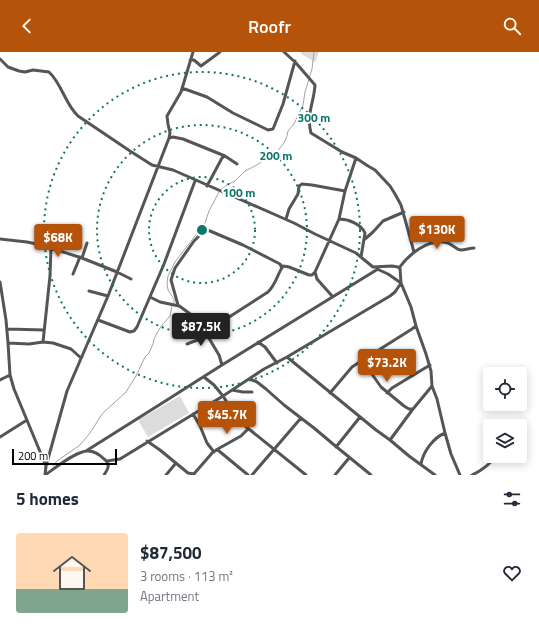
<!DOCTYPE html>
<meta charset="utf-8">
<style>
body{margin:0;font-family:"Titillium Web",sans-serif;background:#f2f2f3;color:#1f2937;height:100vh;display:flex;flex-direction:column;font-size:15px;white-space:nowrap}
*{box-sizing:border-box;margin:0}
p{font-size:13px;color:#747a83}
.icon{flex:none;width:22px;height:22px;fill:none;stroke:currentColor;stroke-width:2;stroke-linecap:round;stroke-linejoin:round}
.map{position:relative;height:423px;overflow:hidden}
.panel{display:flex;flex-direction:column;background:#fff;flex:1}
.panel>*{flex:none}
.tools{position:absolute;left:483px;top:315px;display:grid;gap:8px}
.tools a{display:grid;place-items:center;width:44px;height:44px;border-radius:4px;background:#fff;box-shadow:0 2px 10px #0003;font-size:20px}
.scale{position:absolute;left:12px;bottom:10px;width:105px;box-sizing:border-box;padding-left:4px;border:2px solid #000;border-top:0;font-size:11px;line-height:14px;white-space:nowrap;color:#000;-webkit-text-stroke:3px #fff;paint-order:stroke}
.price{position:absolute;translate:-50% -34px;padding:0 9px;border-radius:4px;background:#b45309;color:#fff;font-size:13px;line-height:26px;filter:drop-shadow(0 1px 2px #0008)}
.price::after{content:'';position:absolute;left:50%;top:24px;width:12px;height:9px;margin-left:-6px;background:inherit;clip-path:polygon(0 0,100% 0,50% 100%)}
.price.active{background:#222;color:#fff}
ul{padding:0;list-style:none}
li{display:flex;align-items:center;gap:12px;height:100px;padding:0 16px}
li span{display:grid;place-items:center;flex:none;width:112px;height:80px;border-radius:4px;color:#555}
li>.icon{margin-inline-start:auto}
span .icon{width:48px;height:48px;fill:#fffc;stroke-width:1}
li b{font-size:17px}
h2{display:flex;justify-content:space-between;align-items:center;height:48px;padding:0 16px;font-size:17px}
header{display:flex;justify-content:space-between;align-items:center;height:52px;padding:0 16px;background:#b45309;color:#fff;font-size:18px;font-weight:600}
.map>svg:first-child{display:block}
.green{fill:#dcdcdc}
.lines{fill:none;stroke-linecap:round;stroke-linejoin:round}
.stream{stroke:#a3a3a3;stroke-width:1}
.minor{stroke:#555;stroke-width:3}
.ring{fill:none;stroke:#0f766e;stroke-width:2;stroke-dasharray:2 4}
.centre{fill:#0f766e;stroke:#fff;stroke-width:2}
.ring-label{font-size:12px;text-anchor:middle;font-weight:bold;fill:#0f766e;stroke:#fff;stroke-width:4;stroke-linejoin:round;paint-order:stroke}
</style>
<header><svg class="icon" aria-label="back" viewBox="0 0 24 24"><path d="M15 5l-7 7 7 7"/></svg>Roofr<svg class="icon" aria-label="search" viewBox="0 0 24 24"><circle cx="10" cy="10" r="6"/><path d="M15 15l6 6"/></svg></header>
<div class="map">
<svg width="539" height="423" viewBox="0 0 539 423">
<rect width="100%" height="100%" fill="#fff"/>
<path class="green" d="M 301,0 L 319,0 L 315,10 L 301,2 Z
M 180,344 L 189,361 L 148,385 L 138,368 Z"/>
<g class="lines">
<path class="stream" d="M 222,137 L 227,133 L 235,129 L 245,119 L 255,114 L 264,108 L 270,105 L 276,101 L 284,91 L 287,84 L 288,79 L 294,72 L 303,53 L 305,40 L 312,17 L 314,0
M 174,251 L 174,247 L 168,238 L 167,231 L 168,224 L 175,210 L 205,171 L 209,159 L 219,140
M 53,414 L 57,409 L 80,393 L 90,381 L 102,362 L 126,340 L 136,324 L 145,305 L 149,301 L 153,292 L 154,287 L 157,281 L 162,273 L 170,264 L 172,254"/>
<path class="minor" d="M 284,0 L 296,11 L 315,33 C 314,51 306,62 311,81 L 342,100 L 356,106 L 368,114 L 375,118 L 390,134 L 395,142 L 401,153 L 414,200
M 0,7 L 8,15 L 19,19 L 25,20 L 33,18 L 49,20 C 62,32 65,52 78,64 L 130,99 L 152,113 L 173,118 L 294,171 L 315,182 L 356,201 L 373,215 L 392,214 L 398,215 L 400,216 L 401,231 L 411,255 L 416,274 L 426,302 L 431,319 L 432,334 L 437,347 L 445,381 L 451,402 L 460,423
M 190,8 L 194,8 L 201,14 L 220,0
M 182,36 L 207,45 L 233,61 L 268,78 L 273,77 L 283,52 L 295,9
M 169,86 L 173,85 L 183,87 L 225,104 L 237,112
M 207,134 L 222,106 L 225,104
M 286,167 L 289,157 L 298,142 L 299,134 L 302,132 L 312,133 L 345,139
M 339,167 C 348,167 361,172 365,181 L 361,205
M 0,187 L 27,190 L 41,193 L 82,206 L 117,220 L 131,227
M 365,187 L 373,180 L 383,169 L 404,160
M 82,206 L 87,191
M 399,216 C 409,202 427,188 444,190 C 452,191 456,198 461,198 C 465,198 470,196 474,196
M 315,220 L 317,227 L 333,245
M 73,222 L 80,205
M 0,230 L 6,268 L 8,291 L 10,323 L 14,337 L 46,414
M 89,239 L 108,244
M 150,245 L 160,250 L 179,254
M 98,268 L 130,280 L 134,279 L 137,275 L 164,212 L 195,129
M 7,277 L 44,278
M 43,290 L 50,224 L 51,196
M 258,290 L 265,295 L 277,311
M 8,291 L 29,292 L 43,290 L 53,291 L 71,297 L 81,306
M 187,292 L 200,287 L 207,283 L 204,277 L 193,264 L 178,253 L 171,228 L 175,216 L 194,189 L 204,179 L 207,178 L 210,179 L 243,193 L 280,212 L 282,216
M 287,305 L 376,378 L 390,388 L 409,404 L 435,423
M 362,308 L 381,335 L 404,354 L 409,357 L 413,357
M 222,313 L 219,303 L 207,283 L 209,278 L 268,240 C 276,232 277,223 283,214 L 289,215 L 309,223 L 312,223 L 315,220 L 339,167 L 345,139 L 356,106
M 204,325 L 214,333 L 223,344 L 239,369 L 306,423
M 250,327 L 257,330 L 266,337 L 284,353 L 314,376 L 333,392 L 371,423
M 0,328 L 10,323
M 232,338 L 243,340 L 252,340
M 330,341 L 352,315 L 358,311 L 412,277 L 416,274
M 387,341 L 392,336 L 430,313
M 193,362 L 200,374 L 207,391 L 214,400
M 0,385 L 27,368
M 390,388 L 413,357 L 432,334
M 147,389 L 160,398 L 188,421 L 194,422
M 336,395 L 360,365
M 216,398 L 241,384 L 248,377
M 86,399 L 167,348 L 222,313 L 378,217
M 107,409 L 120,407 L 223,344 L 264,317 L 287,305 L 390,244 L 395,240 L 401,231 L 388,222 L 377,217
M 421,412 C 423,400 433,386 445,381
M 45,423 L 46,414 L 67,339 L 108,244 L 169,86 L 170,81 L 168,72 L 167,64 L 181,40 L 193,0
M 45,423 C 54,417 77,398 88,399 C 94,399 100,403 104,407 C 111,412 108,417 104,423
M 166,423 L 176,411
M 193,423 L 213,400 L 217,398 L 219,399 L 248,423
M 252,423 L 301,366
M 335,423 L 349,406
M 472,423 C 483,418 489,412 497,404"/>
</g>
<g class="ring">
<circle cx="202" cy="178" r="53"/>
<circle cx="202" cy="178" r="105"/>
<circle cx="202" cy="178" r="158"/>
</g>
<circle cx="202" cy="178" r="6" class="centre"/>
<g class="ring-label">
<text x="314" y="70">300 m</text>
<text x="276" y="108">200 m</text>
<text x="239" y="145">100 m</text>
</g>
</svg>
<div class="tools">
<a><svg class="icon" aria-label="locate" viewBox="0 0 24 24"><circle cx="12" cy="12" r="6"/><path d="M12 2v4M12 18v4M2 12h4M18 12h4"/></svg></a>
<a><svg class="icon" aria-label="layers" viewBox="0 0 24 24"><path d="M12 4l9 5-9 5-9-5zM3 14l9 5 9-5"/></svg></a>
</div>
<div class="scale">200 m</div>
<b class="price" style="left:437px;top:198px">$130K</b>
<b class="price" style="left:58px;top:206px">$68K</b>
<b class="price active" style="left:201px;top:295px">$87.5K</b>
<b class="price" style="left:387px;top:331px">$73.2K</b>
<b class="price" style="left:227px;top:383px">$45.7K</b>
</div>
<section class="panel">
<h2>5 homes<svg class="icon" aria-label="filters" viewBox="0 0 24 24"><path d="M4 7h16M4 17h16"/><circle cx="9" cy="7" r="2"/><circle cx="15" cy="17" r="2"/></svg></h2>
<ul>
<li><span style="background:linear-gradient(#ffd9b3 70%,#7fa58c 0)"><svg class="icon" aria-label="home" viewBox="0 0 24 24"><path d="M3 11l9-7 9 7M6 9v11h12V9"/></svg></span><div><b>$87,500</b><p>3 rooms · 113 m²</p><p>Apartment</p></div><svg class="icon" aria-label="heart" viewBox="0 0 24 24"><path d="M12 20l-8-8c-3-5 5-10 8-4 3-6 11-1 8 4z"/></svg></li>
</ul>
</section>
